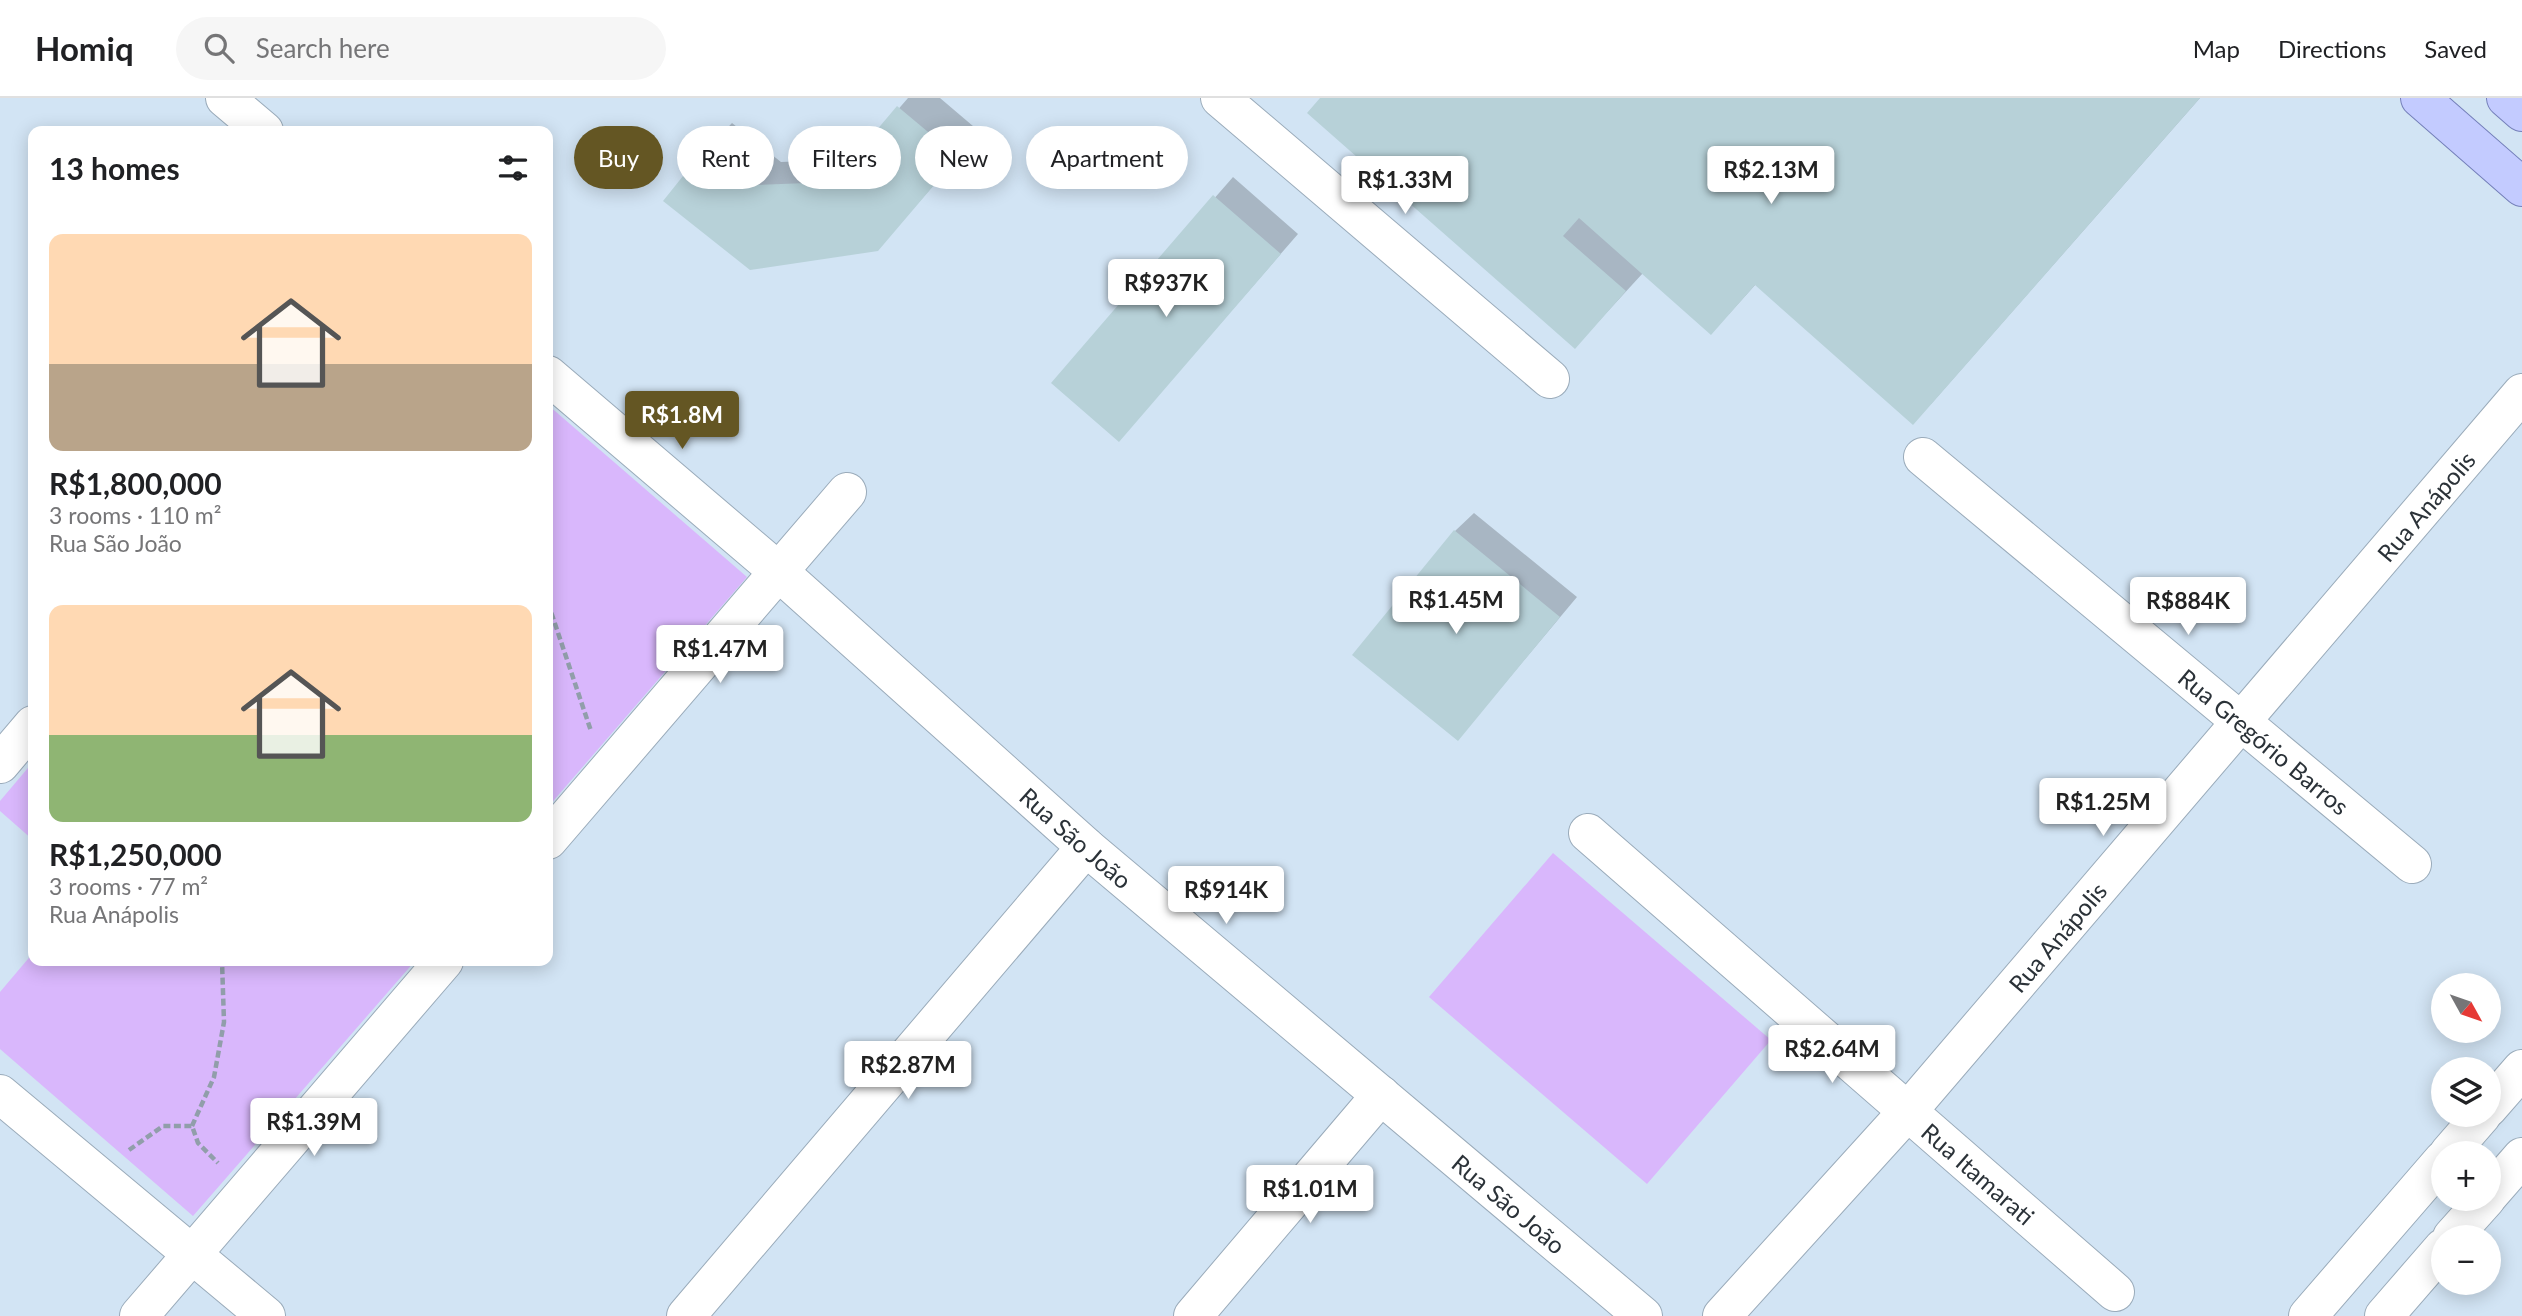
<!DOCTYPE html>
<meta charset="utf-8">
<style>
body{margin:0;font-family:Lato,sans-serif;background:#f6f6f6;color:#202124;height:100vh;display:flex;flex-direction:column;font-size:26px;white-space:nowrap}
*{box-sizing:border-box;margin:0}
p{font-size:23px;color:#757577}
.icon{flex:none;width:38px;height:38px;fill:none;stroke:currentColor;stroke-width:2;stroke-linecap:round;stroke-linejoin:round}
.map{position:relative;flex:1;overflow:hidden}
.sheet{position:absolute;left:28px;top:28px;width:525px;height:840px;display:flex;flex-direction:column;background:#fff;border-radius:14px;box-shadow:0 4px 18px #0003}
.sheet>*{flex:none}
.guide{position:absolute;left:574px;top:28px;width:665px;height:63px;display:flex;gap:14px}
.needle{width:46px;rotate:130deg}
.controls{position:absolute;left:2431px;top:875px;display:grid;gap:14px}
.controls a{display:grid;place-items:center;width:70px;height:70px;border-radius:50%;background:#fff;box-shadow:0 4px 18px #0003;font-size:35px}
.price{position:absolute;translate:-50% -60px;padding:0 16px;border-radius:7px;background:#fff;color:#222;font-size:23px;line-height:46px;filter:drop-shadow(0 2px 4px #0008)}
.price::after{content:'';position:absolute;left:50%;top:42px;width:21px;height:16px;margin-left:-10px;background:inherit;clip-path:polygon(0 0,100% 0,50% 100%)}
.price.current{background:#645623;color:#fff}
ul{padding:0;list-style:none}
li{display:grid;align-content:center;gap:14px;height:371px;padding:0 21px}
li span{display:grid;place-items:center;height:217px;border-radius:14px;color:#555}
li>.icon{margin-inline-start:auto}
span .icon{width:126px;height:126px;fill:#fffc;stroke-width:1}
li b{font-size:30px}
h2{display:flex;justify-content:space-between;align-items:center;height:84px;padding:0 21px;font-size:30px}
.chip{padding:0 24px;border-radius:32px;background:#fff;box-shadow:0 4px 18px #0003;font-size:24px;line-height:63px}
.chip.current{background:#645623;color:#fff}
header{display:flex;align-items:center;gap:42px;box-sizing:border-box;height:98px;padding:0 35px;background:#fff;border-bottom:2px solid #e0e0e0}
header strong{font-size:33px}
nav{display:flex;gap:38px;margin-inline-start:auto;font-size:24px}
.search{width:490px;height:63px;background:#f6f6f6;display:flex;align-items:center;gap:18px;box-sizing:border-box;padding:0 24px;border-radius:38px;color:#757577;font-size:26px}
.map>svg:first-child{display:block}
.green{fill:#d9b7fc}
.shadow{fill:#0003}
.building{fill:#b7d1d8}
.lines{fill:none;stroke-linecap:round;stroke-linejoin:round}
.minor-casing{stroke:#9aabba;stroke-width:40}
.major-casing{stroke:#747fb9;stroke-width:40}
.path{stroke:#919eaa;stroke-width:4.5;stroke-dasharray:7 3.5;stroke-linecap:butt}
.minor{stroke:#fff;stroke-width:38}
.major{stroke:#c3cbff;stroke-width:38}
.labels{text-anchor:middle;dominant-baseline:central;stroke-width:5;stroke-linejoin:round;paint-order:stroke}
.street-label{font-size:24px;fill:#2b3238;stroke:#d2e4f4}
</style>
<header>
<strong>Homiq</strong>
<div class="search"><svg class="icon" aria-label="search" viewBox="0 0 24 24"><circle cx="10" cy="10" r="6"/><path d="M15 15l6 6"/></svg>Search here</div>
<nav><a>Map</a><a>Directions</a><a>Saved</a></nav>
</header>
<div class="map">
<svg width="2522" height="1218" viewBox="0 0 2522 1218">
<rect width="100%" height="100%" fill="#d2e4f4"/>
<path class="green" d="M 548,307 L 747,479 L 548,709 Z
M 33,664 L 33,742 L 0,713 L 0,703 Z
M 1553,755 L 1771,942 L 1647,1086 L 1429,899 Z
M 33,855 L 33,863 L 415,863 L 193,1118 L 0,951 L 0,894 Z"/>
<path class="shadow" d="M 908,0 L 940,0 L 980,34 L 877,152 L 666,103 L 709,49 L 732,25 L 781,64 L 855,61 Z
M 1323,0 L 2200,0 L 1931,306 L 1756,186 L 1729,216 L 1643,175 L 1575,249 Z
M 1233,79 L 1298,136 L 1119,342 L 1053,285 Z
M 1474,415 L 1577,499 L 1458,641 L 1455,433 Z"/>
<path class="building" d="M 1320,0 L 2200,0 L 1913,327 L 1755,187 L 1711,237 L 1579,120 L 1563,138 L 1626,193 L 1575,251 L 1307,15 Z
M 897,8 L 958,59 L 878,153 L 750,172 L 663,103 L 707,48 L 757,87 L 833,84 Z
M 1213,97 L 1281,156 L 1119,344 L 1051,285 Z
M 1454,432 L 1560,519 L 1458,643 L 1352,557 Z"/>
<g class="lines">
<g class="minor-casing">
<g id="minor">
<path d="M 225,0 L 264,33"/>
<path d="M 1220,0 L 1550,281"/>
<path id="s1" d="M 548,277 L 779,474 L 1086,749 L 1643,1218"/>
<path id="s2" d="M 1923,359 L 2412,766"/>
<path d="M 0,666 L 33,627"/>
<path id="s3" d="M 1588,735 L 2115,1194"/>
<path d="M 548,742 L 847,394"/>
<path d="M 0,996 L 266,1218"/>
<path d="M 2488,1010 L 2522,971"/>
<path d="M 2449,1055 L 2482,1017"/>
<path d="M 2488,1098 L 2522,1059"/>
<path d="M 2452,1139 L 2486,1101"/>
<path d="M 139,1218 L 444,863"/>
<path d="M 686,1218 L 1086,749"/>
<path d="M 1193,1218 L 1381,997"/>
<path id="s4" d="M 1722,1218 L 1908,1013 L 2522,295"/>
<path d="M 2308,1218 L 2443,1062"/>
<path d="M 2384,1218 L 2443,1150"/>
</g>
</g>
<g class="major-casing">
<path id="major" d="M 2420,0 L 2522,89
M 2506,0 L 2522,14"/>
</g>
<path class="path" d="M 548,505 L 591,633
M 192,1028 L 214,979 L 224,924 L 222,863
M 129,1052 L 163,1028 L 192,1028 L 198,1045 L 218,1065"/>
<use href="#minor" class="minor"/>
<use href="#major" class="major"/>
</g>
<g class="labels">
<g class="street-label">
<text stroke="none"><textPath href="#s4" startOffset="1073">Rua Anápolis</textPath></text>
<text stroke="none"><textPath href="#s2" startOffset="444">Rua Gregório Barros</textPath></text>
<text stroke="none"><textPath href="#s1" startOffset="702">Rua São João</textPath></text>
<text stroke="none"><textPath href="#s4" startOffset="506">Rua Anápolis</textPath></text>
<text stroke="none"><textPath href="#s3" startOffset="518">Rua Itamarati</textPath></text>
<text stroke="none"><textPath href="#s1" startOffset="1269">Rua São João</textPath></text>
</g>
</g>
</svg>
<div class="controls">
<a><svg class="needle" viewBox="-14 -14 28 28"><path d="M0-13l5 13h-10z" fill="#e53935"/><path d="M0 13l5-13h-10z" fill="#757577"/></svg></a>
<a><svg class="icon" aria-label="layers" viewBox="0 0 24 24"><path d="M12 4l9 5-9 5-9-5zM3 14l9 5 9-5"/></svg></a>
<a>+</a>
<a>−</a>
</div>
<b class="price" style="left:1771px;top:108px">R$2.13M</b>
<b class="price" style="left:1405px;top:118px">R$1.33M</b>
<b class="price" style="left:1166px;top:221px">R$937K</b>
<b class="price current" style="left:682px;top:353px">R$1.8M</b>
<b class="price" style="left:1456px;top:538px">R$1.45M</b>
<b class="price" style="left:2188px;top:539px">R$884K</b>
<b class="price" style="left:720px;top:587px">R$1.47M</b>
<b class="price" style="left:2103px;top:740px">R$1.25M</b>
<b class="price" style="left:1226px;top:828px">R$914K</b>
<b class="price" style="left:1832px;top:987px">R$2.64M</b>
<b class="price" style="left:908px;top:1003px">R$2.87M</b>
<b class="price" style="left:314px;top:1060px">R$1.39M</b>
<b class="price" style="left:1310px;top:1127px">R$1.01M</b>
<div class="guide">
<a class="chip current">Buy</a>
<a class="chip">Rent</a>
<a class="chip">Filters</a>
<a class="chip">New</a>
<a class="chip">Apartment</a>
</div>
<section class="sheet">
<h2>13 homes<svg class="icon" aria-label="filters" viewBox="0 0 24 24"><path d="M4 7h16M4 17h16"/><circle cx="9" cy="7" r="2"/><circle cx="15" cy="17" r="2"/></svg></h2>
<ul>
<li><span style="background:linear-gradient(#ffd9b3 60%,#b9a48a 0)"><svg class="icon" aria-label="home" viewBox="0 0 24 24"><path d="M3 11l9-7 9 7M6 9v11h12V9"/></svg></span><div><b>R$1,800,000</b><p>3 rooms · 110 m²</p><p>Rua São João</p></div></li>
<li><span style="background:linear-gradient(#ffd9b3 60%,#8fb573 0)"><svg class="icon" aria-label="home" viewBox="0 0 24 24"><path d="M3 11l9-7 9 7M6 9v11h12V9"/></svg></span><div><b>R$1,250,000</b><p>3 rooms · 77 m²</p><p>Rua Anápolis</p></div></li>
</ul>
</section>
</div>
